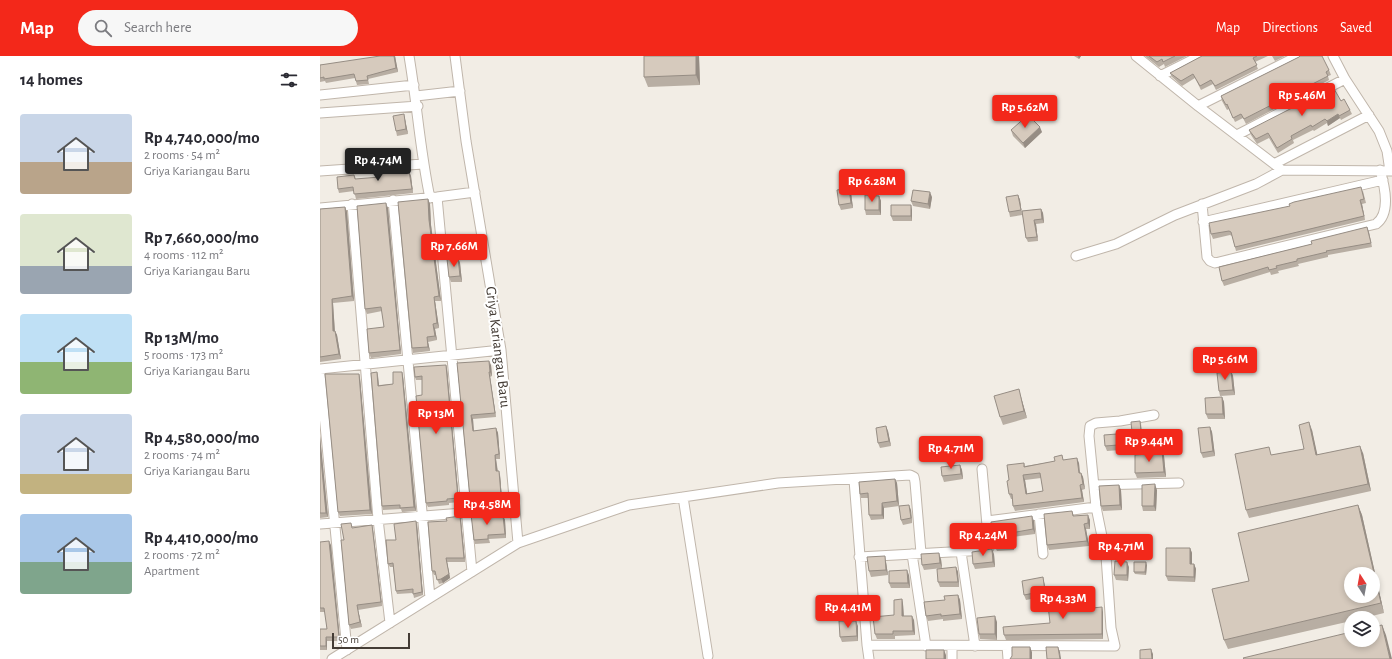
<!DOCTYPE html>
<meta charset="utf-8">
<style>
body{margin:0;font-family:"Alegreya Sans",sans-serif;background:#f7f7f7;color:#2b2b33;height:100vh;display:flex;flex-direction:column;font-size:15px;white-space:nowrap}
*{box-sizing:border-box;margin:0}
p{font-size:13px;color:#7c7c81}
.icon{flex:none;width:22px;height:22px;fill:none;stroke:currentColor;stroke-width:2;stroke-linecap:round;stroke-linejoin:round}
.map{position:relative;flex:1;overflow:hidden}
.side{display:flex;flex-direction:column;background:#fff;width:320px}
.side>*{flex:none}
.needle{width:26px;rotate:349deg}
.controls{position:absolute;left:1024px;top:511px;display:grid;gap:8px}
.controls a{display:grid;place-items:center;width:36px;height:36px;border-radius:50%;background:#fff;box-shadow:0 2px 6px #0003;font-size:20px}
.scale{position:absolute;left:12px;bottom:10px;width:78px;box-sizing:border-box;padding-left:4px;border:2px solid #443c35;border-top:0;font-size:11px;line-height:14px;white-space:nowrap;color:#443c35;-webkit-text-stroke:3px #fff;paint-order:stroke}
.price{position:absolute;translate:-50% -34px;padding:0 9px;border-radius:4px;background:#f3281a;color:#fff;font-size:13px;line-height:26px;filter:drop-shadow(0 1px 2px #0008)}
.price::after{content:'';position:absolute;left:50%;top:24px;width:12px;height:9px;margin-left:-6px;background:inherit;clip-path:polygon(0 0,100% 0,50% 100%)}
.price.on{background:#222;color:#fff}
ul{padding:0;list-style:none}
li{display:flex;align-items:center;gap:12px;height:100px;padding:0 20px}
li span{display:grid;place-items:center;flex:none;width:112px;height:80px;border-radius:4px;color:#555}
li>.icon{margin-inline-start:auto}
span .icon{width:48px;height:48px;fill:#fffc;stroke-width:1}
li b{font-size:17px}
h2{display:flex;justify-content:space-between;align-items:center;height:48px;padding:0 20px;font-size:17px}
header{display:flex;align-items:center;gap:24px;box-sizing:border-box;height:56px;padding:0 20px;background:#f3281a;color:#fff}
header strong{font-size:19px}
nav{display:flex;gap:22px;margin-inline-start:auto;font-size:14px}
.search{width:280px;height:36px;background:#f7f7f7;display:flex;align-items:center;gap:10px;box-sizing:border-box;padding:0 14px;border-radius:22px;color:#7c7c81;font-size:15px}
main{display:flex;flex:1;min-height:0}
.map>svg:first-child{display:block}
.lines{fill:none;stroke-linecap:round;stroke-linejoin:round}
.minor-casing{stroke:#c0b6ab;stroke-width:11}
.minor{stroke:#fff;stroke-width:9}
.wall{fill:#b8aea3;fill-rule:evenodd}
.shaded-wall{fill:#968d84}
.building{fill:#d6cabd;stroke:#968d84;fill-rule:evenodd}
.labels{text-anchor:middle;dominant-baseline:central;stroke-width:4;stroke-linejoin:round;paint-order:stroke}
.street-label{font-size:15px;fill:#443c35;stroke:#fff}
</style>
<header>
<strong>Map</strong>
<div class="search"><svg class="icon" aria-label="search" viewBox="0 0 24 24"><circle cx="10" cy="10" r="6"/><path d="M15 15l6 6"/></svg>Search here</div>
<nav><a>Map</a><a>Directions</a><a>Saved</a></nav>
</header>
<main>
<section class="side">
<h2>14 homes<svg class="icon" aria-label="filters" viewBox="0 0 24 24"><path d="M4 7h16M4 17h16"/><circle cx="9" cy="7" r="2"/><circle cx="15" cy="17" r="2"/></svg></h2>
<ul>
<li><span style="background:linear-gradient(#c9d6e8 60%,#b9a48a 0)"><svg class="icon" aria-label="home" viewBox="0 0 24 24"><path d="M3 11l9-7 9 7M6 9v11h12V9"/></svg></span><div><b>Rp 4,740,000/mo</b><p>2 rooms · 54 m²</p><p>Griya Kariangau Baru</p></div></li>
<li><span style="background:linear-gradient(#dfe7d0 65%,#9aa5b1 0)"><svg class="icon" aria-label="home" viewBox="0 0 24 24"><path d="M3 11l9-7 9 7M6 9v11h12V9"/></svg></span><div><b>Rp 7,660,000/mo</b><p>4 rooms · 112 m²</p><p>Griya Kariangau Baru</p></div></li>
<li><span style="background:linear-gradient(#bfe0f5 60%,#8fb573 0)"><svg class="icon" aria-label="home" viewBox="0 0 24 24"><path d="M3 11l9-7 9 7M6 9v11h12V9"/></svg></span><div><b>Rp 13M/mo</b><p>5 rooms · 173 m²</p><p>Griya Kariangau Baru</p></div></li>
<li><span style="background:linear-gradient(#c9d6e8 75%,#c2b280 0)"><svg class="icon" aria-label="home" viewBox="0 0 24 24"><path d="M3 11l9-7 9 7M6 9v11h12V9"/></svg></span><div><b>Rp 4,580,000/mo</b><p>2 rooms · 74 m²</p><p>Griya Kariangau Baru</p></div></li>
<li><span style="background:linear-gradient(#a9c7e8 60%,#7fa58c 0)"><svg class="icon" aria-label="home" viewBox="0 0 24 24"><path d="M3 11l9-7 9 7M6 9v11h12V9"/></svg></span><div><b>Rp 4,410,000/mo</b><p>2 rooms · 72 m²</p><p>Apartment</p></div></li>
</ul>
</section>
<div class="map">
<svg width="1072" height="603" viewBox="0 0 1072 603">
<rect width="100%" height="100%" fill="#f2ede5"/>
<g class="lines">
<g class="minor-casing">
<path id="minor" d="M 89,0 C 97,47 100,95 110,142
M 135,0 L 146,85 L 181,294 L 198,487
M 816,0 L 878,50 L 962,114 L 1072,115
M 1013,0 L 1025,23 L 1059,75 L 1067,95 L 1070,115
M 840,20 L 880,0
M 0,39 L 94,29
M 96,40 L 140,35
M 878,50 L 978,0
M 0,57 L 98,50
M 917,79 L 1025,23
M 954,108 L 1049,59
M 0,115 L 103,108
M 117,141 L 152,516
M 73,144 L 110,542
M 32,148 L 58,463 L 70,567
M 882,148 L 887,201 L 890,205 L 895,207 L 1056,168 C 1071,157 1065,131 1060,114
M 0,152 L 117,141 L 155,136
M 883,166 L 1063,124
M 756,200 L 796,188 L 855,159 L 936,128 L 962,114
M 0,313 L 181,294
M 0,318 L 27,594
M 534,424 L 547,589 L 795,590 L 791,572 L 786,500 L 776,451 L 769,380 L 770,370 L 776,367 L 800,365 L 834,359
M 774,429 L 859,427
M 363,441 L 388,600
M 719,458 L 723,498
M 667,465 L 776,451
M 0,468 L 195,453
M 641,496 L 655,590
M 592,498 L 606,590
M 539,501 L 667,494 L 669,492 L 662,413
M 547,589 L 549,603
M 632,590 L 632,603
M 687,590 L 688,603
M 12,603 L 198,487 L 309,449 L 458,427 L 590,419 L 594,421 L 595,426 L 601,497"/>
</g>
<use href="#minor" class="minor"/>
</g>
<path class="wall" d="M 75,0 L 78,16 L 48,23 L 49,28 L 37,29 L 35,22 L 6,27 L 5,25 L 0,26 L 0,9 Z
M 379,0 L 380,29 L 328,31 L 324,21 Z
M 754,0 L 761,0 L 759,3 Z
M 825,0 L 867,0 L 845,11 L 844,8 L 839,11 Z
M 882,0 L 948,0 L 935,6 L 938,13 L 896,34 L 893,28 L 881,34 L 875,22 L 862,30 L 852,21 L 850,17 Z
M 952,0 L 965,0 L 955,5 Z
M 979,1 L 1009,14 L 1011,19 L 1008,20 L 1009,24 L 926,68 L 923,62 L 915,66 L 909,53 L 907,54 L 902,45 L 901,40 Z
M 1021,45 L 1030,54 L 1032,58 L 1021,64 L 1020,62 L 1008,70 L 1007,67 L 994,75 L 993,74 L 973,84 L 974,87 L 958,97 L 949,82 L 937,88 L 931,79 L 929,74 Z
M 85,63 L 88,78 L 77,80 L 76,75 Z
M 691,74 L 722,76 L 705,92 L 693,80 Z
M 80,116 L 91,120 L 93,137 L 36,143 L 34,135 L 19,137 L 18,133 L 34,119 L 36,123 L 60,121 Z
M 529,132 L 531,137 L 533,152 L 521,154 L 519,149 Z
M 1043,135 L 1046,147 L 1042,148 L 1045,164 L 916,195 L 912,180 L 910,179 L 893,183 L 891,178 Z
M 698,139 L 700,144 L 702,159 L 690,161 L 689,156 Z
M 559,140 L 561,145 L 561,159 L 546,159 L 545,154 Z
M 612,141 L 610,153 L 593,150 L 591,145 Z
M 108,143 L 110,148 L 111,169 L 121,245 L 115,245 L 119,272 L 115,273 L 117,284 L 108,286 L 110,295 L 93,297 L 92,292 Z
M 25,151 L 27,156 L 34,245 L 13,247 L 15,275 L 17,279 L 21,303 L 0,306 L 0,153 Z
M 68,152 L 81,298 L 51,302 L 49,297 L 64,271 L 62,255 L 47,258 L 45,253 Z
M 721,153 L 723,157 L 724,167 L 716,168 L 718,185 L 708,186 L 706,182 L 702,155 Z
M 592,154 L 592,165 L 573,165 L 571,160 Z
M 1047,171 L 1052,191 L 1008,199 L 1008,201 L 978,208 L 979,210 L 958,215 L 959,217 L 951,219 L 950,216 L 904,230 L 902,225 Z
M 138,202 L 140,207 L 142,226 L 131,226 L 129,221 Z
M 137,307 L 171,309 L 172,320 L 170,321 L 176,361 L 153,363 L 154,375 L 176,372 L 178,377 L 180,403 L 176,403 L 178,415 L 180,419 L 182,443 L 152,447 L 150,442 Z
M 126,309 L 127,313 L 139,446 L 129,447 L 129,449 L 108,451 L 106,447 L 102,324 L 96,324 L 95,321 Z
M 911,315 L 913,320 L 915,339 L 900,340 L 899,335 Z
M 57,316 L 58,320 L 59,329 L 73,328 L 82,316 L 83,320 L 96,455 L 82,456 L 81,453 L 63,454 L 62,450 Z
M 39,318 L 40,322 L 52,458 L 20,460 L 18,456 Z
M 701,341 L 707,362 L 683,369 L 680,361 Z
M 902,341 L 904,346 L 905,363 L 888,363 L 886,358 Z
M 820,365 L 821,367 L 822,378 L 813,379 L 812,376 Z
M 890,371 L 892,376 L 895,400 L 883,402 L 881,397 Z
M 992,374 L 997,399 L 1043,397 L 1051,435 L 929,462 L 926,454 L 952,399 L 984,393 Z
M 568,375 L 571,390 L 560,392 L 558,387 Z
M 797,378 L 799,383 L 800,394 L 787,395 L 785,390 Z
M 0,380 L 8,461 L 0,462 Z
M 842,395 L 844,400 L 846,421 L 817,422 L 815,417 L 828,398 Z
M 743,404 L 759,407 L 760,417 L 761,417 L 763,421 L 765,433 L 762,434 L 764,446 L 695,455 L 693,450 L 692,443 L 691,443 L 689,438 L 689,424 L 704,407 L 705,410 ZM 721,422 L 723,435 L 707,438 L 705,424 Z
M 640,409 L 642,414 L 643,423 L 624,426 L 622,420 Z
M 575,423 L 577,427 L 579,450 L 564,452 L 564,463 L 551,464 L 549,459 L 548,442 L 541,442 L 540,438 Z
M 799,429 L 801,434 L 802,454 L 783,455 L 781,450 Z
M 837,434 L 836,455 L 823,455 L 822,450 Z
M 1038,449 L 1042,459 L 1064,557 L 1044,562 L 1031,562 L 1031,565 L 908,593 L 904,584 L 929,525 Z
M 591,454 L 592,467 L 583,469 L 581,464 Z
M 752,455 L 754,460 L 770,464 L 770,473 L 766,473 L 769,490 L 729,494 L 727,489 Z
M 183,460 L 185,464 L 186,482 L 169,483 L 170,487 L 155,488 L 154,484 L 168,461 L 168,462 Z
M 141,464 L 145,506 L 127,506 L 130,522 L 123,527 L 119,528 L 116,519 L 114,519 L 112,515 Z
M 714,465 L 715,478 L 693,481 L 694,494 L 677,495 L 675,491 L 674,482 L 672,477 Z
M 97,468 L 103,539 L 94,542 L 93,537 L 77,538 L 76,535 L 73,511 L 70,511 L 68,508 L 76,484 Z
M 52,469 L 53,474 L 62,550 L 38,554 L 42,571 L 31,573 L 29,569 L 24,484 L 33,472 Z
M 0,486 L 11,489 L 20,585 L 7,585 L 7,594 L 0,594 L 0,573 L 7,573 L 5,556 L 0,556 Z
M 870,492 L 872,497 L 872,508 L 874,508 L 876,513 L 875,526 L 848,525 L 846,520 Z
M 674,498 L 675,511 L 655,513 L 653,508 Z
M 621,503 L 622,512 L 604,514 L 602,509 Z
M 566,506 L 568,519 L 551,521 L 549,515 Z
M 827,509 L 826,519 L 815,518 L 814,516 Z
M 636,511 L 638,516 L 639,531 L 620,531 L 618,526 Z
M 809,511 L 808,525 L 796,524 L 794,519 Z
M 589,519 L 590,532 L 571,532 L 569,527 Z
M 723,521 L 724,526 L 727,540 L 706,544 L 704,539 Z
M 638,539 L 640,544 L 642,563 L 623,565 L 623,563 L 608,565 L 606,560 L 625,544 Z
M 752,542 L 753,554 L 783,556 L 783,583 L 686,584 L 684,579 L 730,567 Z
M 582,543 L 583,548 L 584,560 L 594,564 L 595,579 L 575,580 L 575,583 L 557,583 L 555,578 L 574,559 Z
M 677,566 L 677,584 L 660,583 L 659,578 Z
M 538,570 L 538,585 L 522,586 L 520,581 Z"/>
<path class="shaded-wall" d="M 74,0 L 75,0 L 78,16 L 76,12 Z
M 376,0 L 379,0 L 380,29 L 376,19 Z
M 758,0 L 761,0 L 759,3 Z
M 84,58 L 88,78 L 86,73 Z
M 1018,58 L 1020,62 L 1008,70 L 1007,65 Z
M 720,71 L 722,76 L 705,92 L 703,87 Z
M 89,115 L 91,120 L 93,137 L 92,133 Z
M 529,132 L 531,137 L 533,152 L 531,147 Z
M 610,136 L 612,141 L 610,153 L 608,148 Z
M 698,139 L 700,144 L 702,159 Z
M 559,140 L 561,145 L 561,159 L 559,154 Z
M 108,143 L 110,148 L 111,169 L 121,245 L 119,240 L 109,164 Z
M 1040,144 L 1042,148 L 1045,164 Z
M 66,147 L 68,152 L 81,298 L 80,294 Z
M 591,149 L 592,154 L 592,165 L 591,160 Z
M 25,151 L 27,156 L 34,245 L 32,240 Z
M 721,153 L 723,157 L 724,167 L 722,163 Z
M 714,164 L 716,168 L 718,185 L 717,181 Z
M 1047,171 L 1049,176 L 1052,191 Z
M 138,202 L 140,207 L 142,226 L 140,220 Z
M 114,241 L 115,245 L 119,272 L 117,267 Z
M 12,243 L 13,247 L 15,279 L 13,275 Z
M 113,268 L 115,273 L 117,284 L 115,280 Z
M 15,275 L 17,279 L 21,303 L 19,298 Z
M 107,281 L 108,286 L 110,295 L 108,291 Z
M 169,305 L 171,309 L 172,320 L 170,316 Z
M 126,309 L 127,313 L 139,446 L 138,442 Z
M 911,315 L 913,320 L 915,339 L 913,334 Z
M 57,316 L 58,320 L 59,334 L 58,330 Z
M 82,316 L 83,320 L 96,455 L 94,451 Z
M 169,316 L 170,321 L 176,361 L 175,357 Z
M 39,318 L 40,322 L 52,458 L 50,454 Z
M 699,333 L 701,341 L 707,362 L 704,355 Z
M 902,341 L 904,346 L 905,363 L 903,358 Z
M 151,359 L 153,363 L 154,380 L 153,375 Z
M 989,366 L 992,374 L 999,406 L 996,399 Z
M 566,370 L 568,375 L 571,390 L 569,385 Z
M 890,371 L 892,376 L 895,400 L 893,395 Z
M 176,372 L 178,377 L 180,403 L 179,398 Z
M 797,378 L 799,383 L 800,394 L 798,389 Z
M 0,380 L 8,461 L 6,457 L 0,392 Z
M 1040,390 L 1043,397 L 1051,435 L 1048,428 Z
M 842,395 L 844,400 L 846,421 L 844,416 Z
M 175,399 L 176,403 L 178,420 L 176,415 Z
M 757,402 L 759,407 L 760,422 L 759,417 Z
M 640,409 L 642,414 L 643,423 L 641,418 Z
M 179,415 L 180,419 L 182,443 L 181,439 Z
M 761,417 L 763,421 L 765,433 L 763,428 Z
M 703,419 L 705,424 L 708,443 L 706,438 Z
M 575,423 L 577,427 L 579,450 L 577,445 Z
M 835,428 L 837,434 L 836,455 L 834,450 Z
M 760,429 L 762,434 L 764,446 L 762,442 Z
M 799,429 L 801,434 L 802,454 L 800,449 Z
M 562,447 L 564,452 L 564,463 L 562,459 Z
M 589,449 L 591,454 L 592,467 L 591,462 Z
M 1038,449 L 1042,459 L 1064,557 L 1061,547 Z
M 768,459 L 770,464 L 770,473 L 768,467 Z
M 140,460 L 141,464 L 145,506 L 144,502 Z
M 183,460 L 185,464 L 186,482 L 185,478 Z
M 712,460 L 714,465 L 715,478 L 713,473 Z
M 96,465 L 97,468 L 103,539 L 102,536 Z
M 764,468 L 766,473 L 769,490 L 767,485 Z
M 52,469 L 53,474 L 62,550 L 61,546 Z
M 691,477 L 693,481 L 694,494 L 692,489 Z
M 9,485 L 11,489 L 20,585 L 19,581 Z
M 870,492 L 872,497 L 872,513 L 870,508 Z
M 672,493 L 674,498 L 675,511 L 673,506 Z
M 619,497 L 621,503 L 622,512 L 620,507 Z
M 565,500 L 566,506 L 568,519 L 566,514 Z
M 126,502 L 127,506 L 130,522 L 123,527 L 121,523 Z
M 807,506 L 809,511 L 808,525 L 807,519 Z
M 826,506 L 827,509 L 826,519 L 825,516 Z
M 874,508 L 876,513 L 875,526 L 874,521 Z
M 636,511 L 638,516 L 639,531 L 638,526 Z
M 587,514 L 589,519 L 590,532 L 588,527 Z
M 723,521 L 724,526 L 727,540 L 725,535 Z
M 751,537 L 752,542 L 754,558 L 752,554 Z
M 638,539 L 640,544 L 642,563 L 640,558 Z
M 582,543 L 583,548 L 584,565 L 582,560 Z
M 37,549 L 38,554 L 42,571 L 40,566 Z
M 782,551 L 783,556 L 783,583 L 782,578 Z
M 592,560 L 594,564 L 595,579 L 593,575 Z
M 675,560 L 677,566 L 677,584 L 675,578 Z
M 536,565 L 538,570 L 538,585 L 537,580 Z
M 1062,569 L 1066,579 L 1072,603 L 1070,603 Z
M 6,581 L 7,585 L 7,594 L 6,590 Z
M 710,591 L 712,596 L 712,603 L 710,603 Z
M 738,591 L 740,596 L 741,603 L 740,603 Z
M 831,593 L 833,598 L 833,603 L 832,603 Z
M 624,594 L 626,599 L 626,603 L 624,603 Z"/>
<path class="building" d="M 60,0 L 74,0 L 76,12 L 47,20 L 48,24 L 36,25 L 34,18 L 4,23 L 4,21 L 0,22 L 0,9 Z
M 324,0 L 376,0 L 376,19 L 324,21 Z
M 829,0 L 855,0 L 843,6 L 842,3 L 837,6 Z
M 882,0 L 937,0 L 933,2 L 937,9 L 895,30 L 891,24 L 880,30 L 873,18 L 861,25 L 850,17 Z
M 980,0 L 1002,0 L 1009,14 L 1006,16 L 1008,20 L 924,63 L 921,58 L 913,62 L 907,48 L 906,49 L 901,40 L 979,1 Z
M 1013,31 L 1021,45 L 1024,43 L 1030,54 L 1019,60 L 1018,58 L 1007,65 L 1005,63 L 992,71 L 991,69 L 971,80 L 972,83 L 957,92 L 948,77 L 936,83 L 929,74 Z
M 84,58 L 86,73 L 76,75 L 73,60 Z
M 708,59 L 720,71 L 703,87 L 691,74 Z
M 78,111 L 79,117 L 89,115 L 92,133 L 34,138 L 33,131 L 18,133 L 17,121 L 34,119 L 35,123 L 60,121 L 59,114 Z
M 1041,131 L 1044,143 L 1040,144 L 1044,160 L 915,191 L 911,176 L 909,175 L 891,178 L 889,167 L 970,150 L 969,148 L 974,146 Z
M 529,132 L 531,147 L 519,149 L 517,134 Z
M 593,134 L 610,136 L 608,148 L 591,145 Z
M 545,139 L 559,140 L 559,154 L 545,154 Z
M 698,139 L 701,154 L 689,156 L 686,141 Z
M 108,143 L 109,164 L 119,240 L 114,241 L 117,267 L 113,268 L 115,280 L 107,281 L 108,291 L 92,292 L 78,146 Z
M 66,147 L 80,294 L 49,297 L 47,273 L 64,271 L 61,251 L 45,253 L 37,150 Z
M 571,149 L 591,149 L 591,160 L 571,160 Z
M 25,151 L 32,240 L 12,243 L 13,275 L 15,275 L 19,298 L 0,301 L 0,153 Z
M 721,153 L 722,163 L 714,164 L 717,181 L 706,182 L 702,155 Z
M 1047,171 L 1051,187 L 1006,195 L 1007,196 L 977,203 L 977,205 L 956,210 L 957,212 L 949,214 L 948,211 L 902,225 L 899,211 L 992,188 L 991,185 Z
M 138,202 L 140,220 L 129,221 L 127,203 Z
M 169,305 L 170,316 L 169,316 L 175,357 L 151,359 L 153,375 L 176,372 L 179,398 L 175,399 L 176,415 L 179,415 L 181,439 L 150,442 L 137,307 Z
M 126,309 L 138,442 L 127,443 L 127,445 L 106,447 L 96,340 L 102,339 L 102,320 L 95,321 L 94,311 Z
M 911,315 L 913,334 L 899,335 L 897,317 Z
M 57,316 L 58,330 L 73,328 L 73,316 L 82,316 L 94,451 L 80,452 L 80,449 L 62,450 L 51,317 Z
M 5,318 L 39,318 L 50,454 L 18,456 Z
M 699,333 L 704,355 L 680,361 L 674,340 Z
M 902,341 L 903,358 L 886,358 L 885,342 Z
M 820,365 L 821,375 L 812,376 L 811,366 Z
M 989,366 L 996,399 L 1040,390 L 1048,428 L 926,454 L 915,398 L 949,391 L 951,399 L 984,393 L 979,369 Z
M 566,370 L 569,385 L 558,387 L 556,372 Z
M 890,371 L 893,395 L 881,397 L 878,372 Z
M 797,378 L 798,389 L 785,390 L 784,379 Z
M 0,392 L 6,457 L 0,457 Z
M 842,395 L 844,416 L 815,417 L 815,399 L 828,398 L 828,396 Z
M 742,399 L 743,404 L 757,402 L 759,417 L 761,417 L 763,428 L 760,429 L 762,442 L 693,450 L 692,438 L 689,438 L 687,425 L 689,424 L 687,409 L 704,407 L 704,411 L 735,405 L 734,401 ZM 720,417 L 723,435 L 706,438 L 703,419 Z
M 640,409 L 641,418 L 622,420 L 621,411 Z
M 575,423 L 577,445 L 562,447 L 562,459 L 549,459 L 548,437 L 540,438 L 539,426 Z
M 835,428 L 834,450 L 822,450 L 822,429 Z
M 799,429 L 800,449 L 781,450 L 779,430 Z
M 589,449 L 591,462 L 581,464 L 579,450 Z
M 1038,449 L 1061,547 L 904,584 L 892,533 L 929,525 L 918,477 ZM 1031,518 L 1053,518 L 1053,540 L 1031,540 Z
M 752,455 L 753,460 L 768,459 L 768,467 L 764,468 L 767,485 L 727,489 L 724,458 Z
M 166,457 L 167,462 L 183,460 L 185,478 L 168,479 L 168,483 L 154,484 L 151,458 Z
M 140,460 L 144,502 L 126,502 L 129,518 L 121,523 L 117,524 L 115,515 L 112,515 L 108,466 L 127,465 L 126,462 Z
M 712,460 L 713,473 L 691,477 L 692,489 L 675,491 L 674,477 L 672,477 L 671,466 Z
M 96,465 L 102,536 L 93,538 L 93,533 L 76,535 L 73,507 L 68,508 L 66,484 L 76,484 L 74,468 Z
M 31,467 L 32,472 L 52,469 L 61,546 L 37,549 L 40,566 L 29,569 L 21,484 L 24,484 L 21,468 Z
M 9,485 L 19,581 L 6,581 L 6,590 L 0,590 L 0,573 L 7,573 L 4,552 L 0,552 L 0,486 Z
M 846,492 L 870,492 L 870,508 L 874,508 L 874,521 L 846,520 Z
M 672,493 L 673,506 L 653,508 L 652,496 Z
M 619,497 L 620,507 L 602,509 L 601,498 Z
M 565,500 L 566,514 L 549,515 L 547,501 Z
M 795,505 L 807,506 L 807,519 L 794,519 Z
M 814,506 L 826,506 L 825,516 L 814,516 Z
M 636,511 L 638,526 L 618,526 L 617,513 Z
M 587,514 L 588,527 L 569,527 L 569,515 Z
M 723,521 L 725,535 L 704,539 L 702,525 Z
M 751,537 L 752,554 L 782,551 L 782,578 L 684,579 L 683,571 L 730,567 L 727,540 Z
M 638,539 L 640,558 L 621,560 L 621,558 L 606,560 L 604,546 L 625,544 L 624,540 Z
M 582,543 L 582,560 L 592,560 L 593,575 L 573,575 L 573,578 L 555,578 L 553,561 L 574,559 L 574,544 Z
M 675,560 L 675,578 L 659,578 L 657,562 Z
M 519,565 L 536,565 L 537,580 L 520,581 Z
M 1062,569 L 1070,603 L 924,603 L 923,602 L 1031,576 L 1031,584 L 1053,584 L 1053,571 Z
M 692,591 L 710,591 L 710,603 L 690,603 L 692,600 Z
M 726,591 L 738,591 L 740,603 L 727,603 Z
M 831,593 L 832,603 L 820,603 L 820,594 Z
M 606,594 L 624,594 L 624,603 L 606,603 Z"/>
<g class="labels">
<g class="street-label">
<text transform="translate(178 291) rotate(83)">Griya Kariangau Baru</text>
</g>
</g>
</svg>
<div class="controls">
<a><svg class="needle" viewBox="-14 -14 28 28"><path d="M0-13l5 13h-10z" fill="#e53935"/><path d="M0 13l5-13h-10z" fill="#7c7c81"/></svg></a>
<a><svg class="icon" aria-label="layers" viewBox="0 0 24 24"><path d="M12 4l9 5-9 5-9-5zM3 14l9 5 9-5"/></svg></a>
</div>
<div class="scale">50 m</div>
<b class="price" style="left:982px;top:61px">Rp 5.46M</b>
<b class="price" style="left:705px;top:73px">Rp 5.62M</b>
<b class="price on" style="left:58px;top:126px">Rp 4.74M</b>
<b class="price" style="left:552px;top:147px">Rp 6.28M</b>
<b class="price" style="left:134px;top:212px">Rp 7.66M</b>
<b class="price" style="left:905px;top:325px">Rp 5.61M</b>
<b class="price" style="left:116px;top:379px">Rp 13M</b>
<b class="price" style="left:829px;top:407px">Rp 9.44M</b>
<b class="price" style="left:631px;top:414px">Rp 4.71M</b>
<b class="price" style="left:167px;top:470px">Rp 4.58M</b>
<b class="price" style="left:663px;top:501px">Rp 4.24M</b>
<b class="price" style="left:801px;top:512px">Rp 4.71M</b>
<b class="price" style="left:743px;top:564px">Rp 4.33M</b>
<b class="price" style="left:528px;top:573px">Rp 4.41M</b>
</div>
</main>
